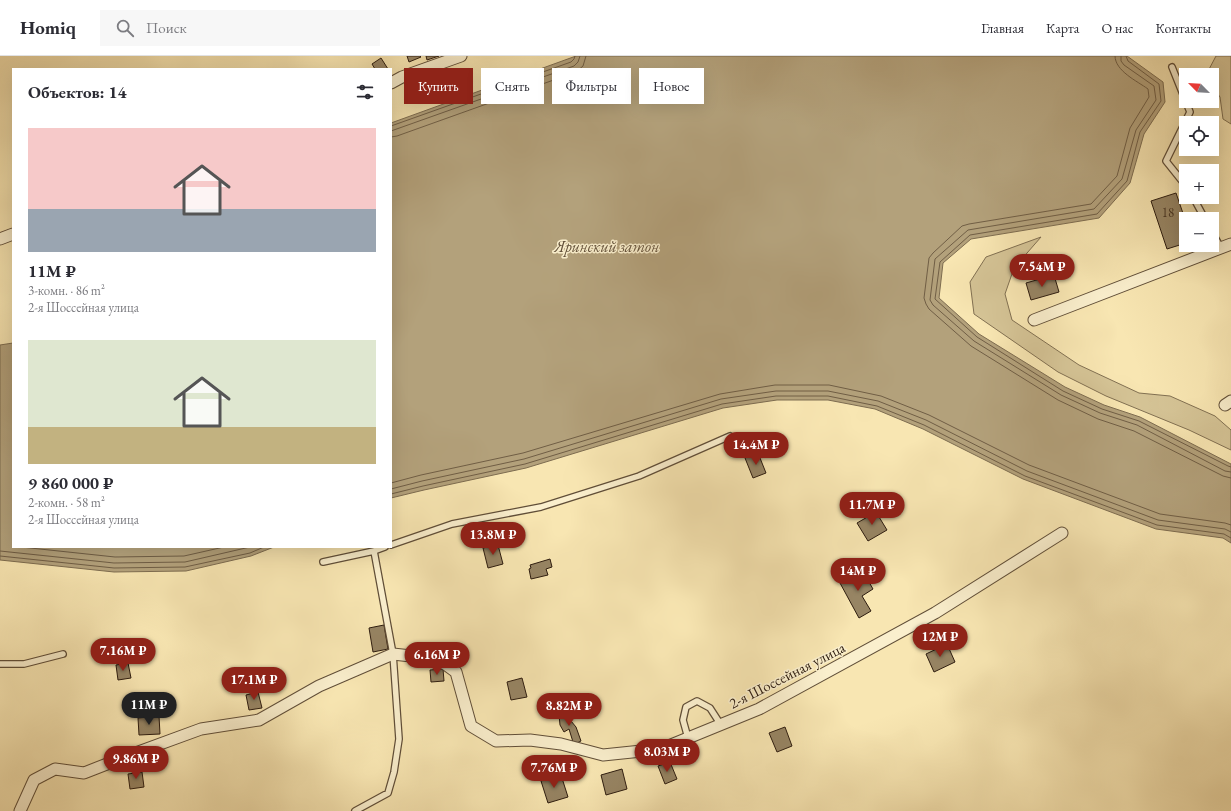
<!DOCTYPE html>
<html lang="ru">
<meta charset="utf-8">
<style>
body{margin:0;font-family:"EB Garamond",serif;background:#f7f7f7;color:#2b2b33;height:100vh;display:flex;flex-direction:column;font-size:15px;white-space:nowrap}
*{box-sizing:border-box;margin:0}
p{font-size:13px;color:#7c7c81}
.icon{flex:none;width:22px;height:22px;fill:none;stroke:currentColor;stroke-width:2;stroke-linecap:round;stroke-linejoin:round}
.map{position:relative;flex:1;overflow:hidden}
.side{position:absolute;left:12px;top:12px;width:380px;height:480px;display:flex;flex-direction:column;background:#fff;border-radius:0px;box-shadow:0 4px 16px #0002}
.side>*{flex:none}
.banner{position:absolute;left:404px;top:12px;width:380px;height:36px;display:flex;gap:8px}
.needle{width:26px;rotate:294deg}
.buttons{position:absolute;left:1179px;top:12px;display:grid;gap:8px}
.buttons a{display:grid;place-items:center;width:40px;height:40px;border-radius:0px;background:#fff;box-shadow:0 4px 16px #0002;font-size:20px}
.price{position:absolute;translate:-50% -34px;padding:0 9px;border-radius:14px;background:#8f2418;color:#fff;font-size:13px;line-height:26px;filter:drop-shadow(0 1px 2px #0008)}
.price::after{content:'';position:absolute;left:50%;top:24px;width:12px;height:9px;margin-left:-6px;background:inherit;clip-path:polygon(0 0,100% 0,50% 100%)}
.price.selected{background:#222;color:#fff}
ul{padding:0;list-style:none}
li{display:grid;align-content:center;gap:8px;height:212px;padding:0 16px}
li span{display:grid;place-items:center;height:124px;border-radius:0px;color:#555}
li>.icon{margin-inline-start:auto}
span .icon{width:72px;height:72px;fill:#fffc;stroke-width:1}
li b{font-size:17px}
h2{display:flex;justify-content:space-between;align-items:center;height:48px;padding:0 16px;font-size:17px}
.tag{padding:0 14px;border-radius:0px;background:#fff;box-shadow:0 4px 16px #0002;font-size:14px;line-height:36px}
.tag.selected{background:#8f2418;color:#fff}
header{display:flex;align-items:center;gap:24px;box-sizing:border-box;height:56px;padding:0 20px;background:#fff;border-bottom:1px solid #e1e1e2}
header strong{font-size:19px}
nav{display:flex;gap:22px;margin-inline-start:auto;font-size:14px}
.search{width:280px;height:36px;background:#f7f7f7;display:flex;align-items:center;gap:10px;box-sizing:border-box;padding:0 14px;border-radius:0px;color:#7c7c81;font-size:15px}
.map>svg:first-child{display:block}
.green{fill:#d5c496;stroke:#817052}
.water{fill:#b3a17b;stroke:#7d6c50}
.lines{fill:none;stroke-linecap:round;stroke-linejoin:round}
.shore{stroke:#705e45;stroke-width:1}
.building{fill:#978564;stroke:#2d1c0f}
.lane-casing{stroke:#604e38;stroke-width:8}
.street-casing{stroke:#604e38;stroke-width:13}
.lane{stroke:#faefcd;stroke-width:5.5}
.street{stroke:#faefcd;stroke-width:11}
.labels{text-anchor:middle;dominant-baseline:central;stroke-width:3;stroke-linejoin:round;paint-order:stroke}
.number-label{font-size:13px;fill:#483624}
.street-label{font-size:15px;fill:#2d1c0f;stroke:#faefcd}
.water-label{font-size:16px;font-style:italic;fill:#63513a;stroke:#faefcd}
</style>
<header>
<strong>Homiq</strong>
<div class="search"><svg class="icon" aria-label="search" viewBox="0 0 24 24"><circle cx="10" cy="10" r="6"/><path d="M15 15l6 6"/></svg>Поиск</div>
<nav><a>Главная</a><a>Карта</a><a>О нас</a><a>Контакты</a></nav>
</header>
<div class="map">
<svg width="1231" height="755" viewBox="0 0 1231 755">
<rect width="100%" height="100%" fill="#f8e6b2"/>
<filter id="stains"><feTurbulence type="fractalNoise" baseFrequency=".005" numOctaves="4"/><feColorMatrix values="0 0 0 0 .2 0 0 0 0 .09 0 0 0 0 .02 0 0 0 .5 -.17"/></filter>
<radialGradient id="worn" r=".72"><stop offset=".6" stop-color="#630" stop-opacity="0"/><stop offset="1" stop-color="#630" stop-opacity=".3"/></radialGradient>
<path class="green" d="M 1216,0 L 1231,0 L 1231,68 L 1223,63 L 1220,41 L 1212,30 L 1212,19 L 1206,19 Z
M 1041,181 L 1014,212 L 1005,238 L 1012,264 L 1079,309 L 1139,337 L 1170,340 L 1215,360 L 1231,374 L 1231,394 L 1189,374 L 1106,340 L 1058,316 L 974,258 L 970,226 L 986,201 Z"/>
<path class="water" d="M 576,0 L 1127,0 L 1163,26 L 1165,46 L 1144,78 L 1130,127 L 1099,162 L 971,183 L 943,207 L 939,242 L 979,278 L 1065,331 L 1104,349 L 1140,361 L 1231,408 L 1231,487 L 1223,482 L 1156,473 L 1023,423 L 923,373 L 875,353 L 828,344 L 777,344 L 723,352 L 526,412 L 424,434 L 391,442 L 391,67 Z
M 13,287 L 13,491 L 274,491 L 251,500 L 186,515 L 114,516 L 0,504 L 0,289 Z"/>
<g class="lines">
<path class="shore" d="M 1115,0 C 1115,15 1137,25 1148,33 L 1149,41 L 1130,72 L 1117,120 L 1091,148 L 969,168 L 962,170 L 933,197 L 929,202 L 924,242 L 926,248 L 929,253 L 971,290 L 1058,344 L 1098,363 L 1134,375 L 1223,420 L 1231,422
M 1121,0 L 1121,5 L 1124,9 L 1154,30 L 1156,44 L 1136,74 L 1122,123 L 1094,153 L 968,174 L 935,203 L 930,244 L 933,249 L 974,285 L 1061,339 L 1100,357 L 1137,369 L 1225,415 L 1231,416
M 1126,0 L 1128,5 L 1159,28 L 1161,45 L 1140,76 L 1127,125 L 1097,158 L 970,179 L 940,206 L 935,243 L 977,281 L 1063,335 L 1102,353 L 1139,365 L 1228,410 L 1231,411
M 391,70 L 571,6 L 574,3 L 575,0
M 391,75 L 574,10 L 578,6 L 580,0
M 391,81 L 397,80 L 576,16 L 583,10 L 586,0
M 391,427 L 421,419 L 523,397 L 720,338 L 775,329 L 829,329 L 881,340 L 929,359 L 1029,409 L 1160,458 L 1225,467 L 1231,469
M 391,433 L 422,425 L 524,403 L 721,343 L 776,335 L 828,335 L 878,345 L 926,364 L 1027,415 L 1158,464 L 1225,473 L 1231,476
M 391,438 L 423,430 L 525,408 L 722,348 L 776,340 L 828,340 L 877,350 L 924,369 L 1025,420 L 1157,469 L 1224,478 L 1231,482
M 21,491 L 115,501 L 184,500 L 224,491
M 0,495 L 114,507 L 185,506 L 250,491
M 0,500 L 114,512 L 185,511 L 250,497 L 264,491"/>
</g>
<path class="building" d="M 407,0 L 420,0 L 421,1 L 409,6 Z
M 426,0 L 439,0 L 427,4 Z
M 381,2 L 388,13 L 375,13 L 372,8 Z
M 1176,137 L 1186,166 L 1186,187 L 1167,193 L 1151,145 Z
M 1054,219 L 1059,236 L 1031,244 L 1026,227 Z
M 758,397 L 766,417 L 753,422 L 745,402 Z
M 876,456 L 887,474 L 868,485 L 857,467 Z
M 516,470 L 520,485 L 505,489 L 501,474 Z
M 498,489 L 503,508 L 488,512 L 483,492 Z
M 550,503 L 552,511 L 546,513 L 548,519 L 531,523 L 529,513 L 531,512 L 530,509 Z
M 862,514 L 873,533 L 862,540 L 871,555 L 859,562 L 840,527 Z
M 384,569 L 388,593 L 373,596 L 369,572 Z
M 947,588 L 955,606 L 934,616 L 926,598 Z
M 128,607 L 131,622 L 118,624 L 116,609 Z
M 443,613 L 444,625 L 431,626 L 430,614 Z
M 522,622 L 527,641 L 511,644 L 507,626 Z
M 258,636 L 262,652 L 249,654 L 246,639 Z
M 570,657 L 571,665 L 576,671 L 581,685 L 577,687 L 573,686 L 569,673 L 564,676 L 560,669 L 559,659 Z
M 159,660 L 160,678 L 139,679 L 138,662 Z
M 785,671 L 792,690 L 777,696 L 769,677 Z
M 670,706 L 677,723 L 665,728 L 658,710 Z
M 622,713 L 627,733 L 606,739 L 601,719 Z
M 142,716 L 144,731 L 130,733 L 128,718 Z
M 561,719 L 568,741 L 548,747 L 541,725 Z"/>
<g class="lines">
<g class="lane-casing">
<path id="lane" d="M 1172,11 L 1190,56 L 1166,105 L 1186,130
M 1193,141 L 1205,163
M 1212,176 L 1221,192
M 391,489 L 452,468 L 541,451 L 639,420 L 730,380
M 323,506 L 374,495 L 385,491
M 0,608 L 24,608 L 63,598
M 688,682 L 683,664 L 686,651 L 697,645 L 710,652 L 721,669
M 355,755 L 388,737 L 394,716 L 399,683 L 393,598 L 374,495"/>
</g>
<g class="street-casing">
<path id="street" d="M 391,27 L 402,21 L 461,0
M 0,183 L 13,178
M 1034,264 L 1231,188
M 1225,349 L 1231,345
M 20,755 L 34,724 L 55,713 L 84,717 L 130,699 L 201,673 L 259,664 L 319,630 L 393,598 L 420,601 L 445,608 L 456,616 L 471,670 L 496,685 L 530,684 L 561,688 L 603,699 L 661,693 L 759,653 L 935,557 L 1062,477"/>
</g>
<use href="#lane" class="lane"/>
<use href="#street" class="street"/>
</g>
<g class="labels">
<g class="number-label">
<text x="1168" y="156">18</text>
</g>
<g class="street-label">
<text transform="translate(787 619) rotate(-27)">2-я Шоссейная улица</text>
</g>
<g class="water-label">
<text x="607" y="190">Яринский затон</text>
</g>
</g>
<rect width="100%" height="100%" filter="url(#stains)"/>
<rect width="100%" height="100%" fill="url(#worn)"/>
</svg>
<div class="buttons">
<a><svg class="needle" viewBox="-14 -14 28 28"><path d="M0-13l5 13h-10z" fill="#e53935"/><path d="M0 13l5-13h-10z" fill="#7c7c81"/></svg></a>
<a><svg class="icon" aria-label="locate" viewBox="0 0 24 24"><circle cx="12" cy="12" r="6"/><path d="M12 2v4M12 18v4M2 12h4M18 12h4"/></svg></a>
<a>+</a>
<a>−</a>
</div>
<b class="price" style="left:1042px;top:232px">7.54M ₽</b>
<b class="price" style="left:756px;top:410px">14.4M ₽</b>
<b class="price" style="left:872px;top:470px">11.7M ₽</b>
<b class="price" style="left:493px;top:500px">13.8M ₽</b>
<b class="price" style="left:858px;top:536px">14M ₽</b>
<b class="price" style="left:940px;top:602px">12M ₽</b>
<b class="price" style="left:123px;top:616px">7.16M ₽</b>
<b class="price" style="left:437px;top:620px">6.16M ₽</b>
<b class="price" style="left:254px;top:645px">17.1M ₽</b>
<b class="price selected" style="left:149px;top:670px">11M ₽</b>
<b class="price" style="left:569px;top:671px">8.82M ₽</b>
<b class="price" style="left:667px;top:717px">8.03M ₽</b>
<b class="price" style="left:136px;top:724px">9.86M ₽</b>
<b class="price" style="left:554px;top:733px">7.76M ₽</b>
<div class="banner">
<a class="tag selected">Купить</a>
<a class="tag">Снять</a>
<a class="tag">Фильтры</a>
<a class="tag">Новое</a>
</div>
<section class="side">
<h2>Объектов: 14<svg class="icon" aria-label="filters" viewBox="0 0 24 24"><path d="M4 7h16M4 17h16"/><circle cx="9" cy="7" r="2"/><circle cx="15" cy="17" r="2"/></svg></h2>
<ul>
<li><span style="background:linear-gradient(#f6c9c9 65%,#9aa5b1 0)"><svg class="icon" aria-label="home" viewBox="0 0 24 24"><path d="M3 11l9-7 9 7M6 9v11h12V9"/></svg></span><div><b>11M ₽</b><p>3-комн. · 86 m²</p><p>2-я Шоссейная улица</p></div></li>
<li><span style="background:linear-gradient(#dfe7d0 70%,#c2b280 0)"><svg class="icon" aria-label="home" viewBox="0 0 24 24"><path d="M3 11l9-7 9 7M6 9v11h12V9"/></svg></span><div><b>9 860 000 ₽</b><p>2-комн. · 58 m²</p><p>2-я Шоссейная улица</p></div></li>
</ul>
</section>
</div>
